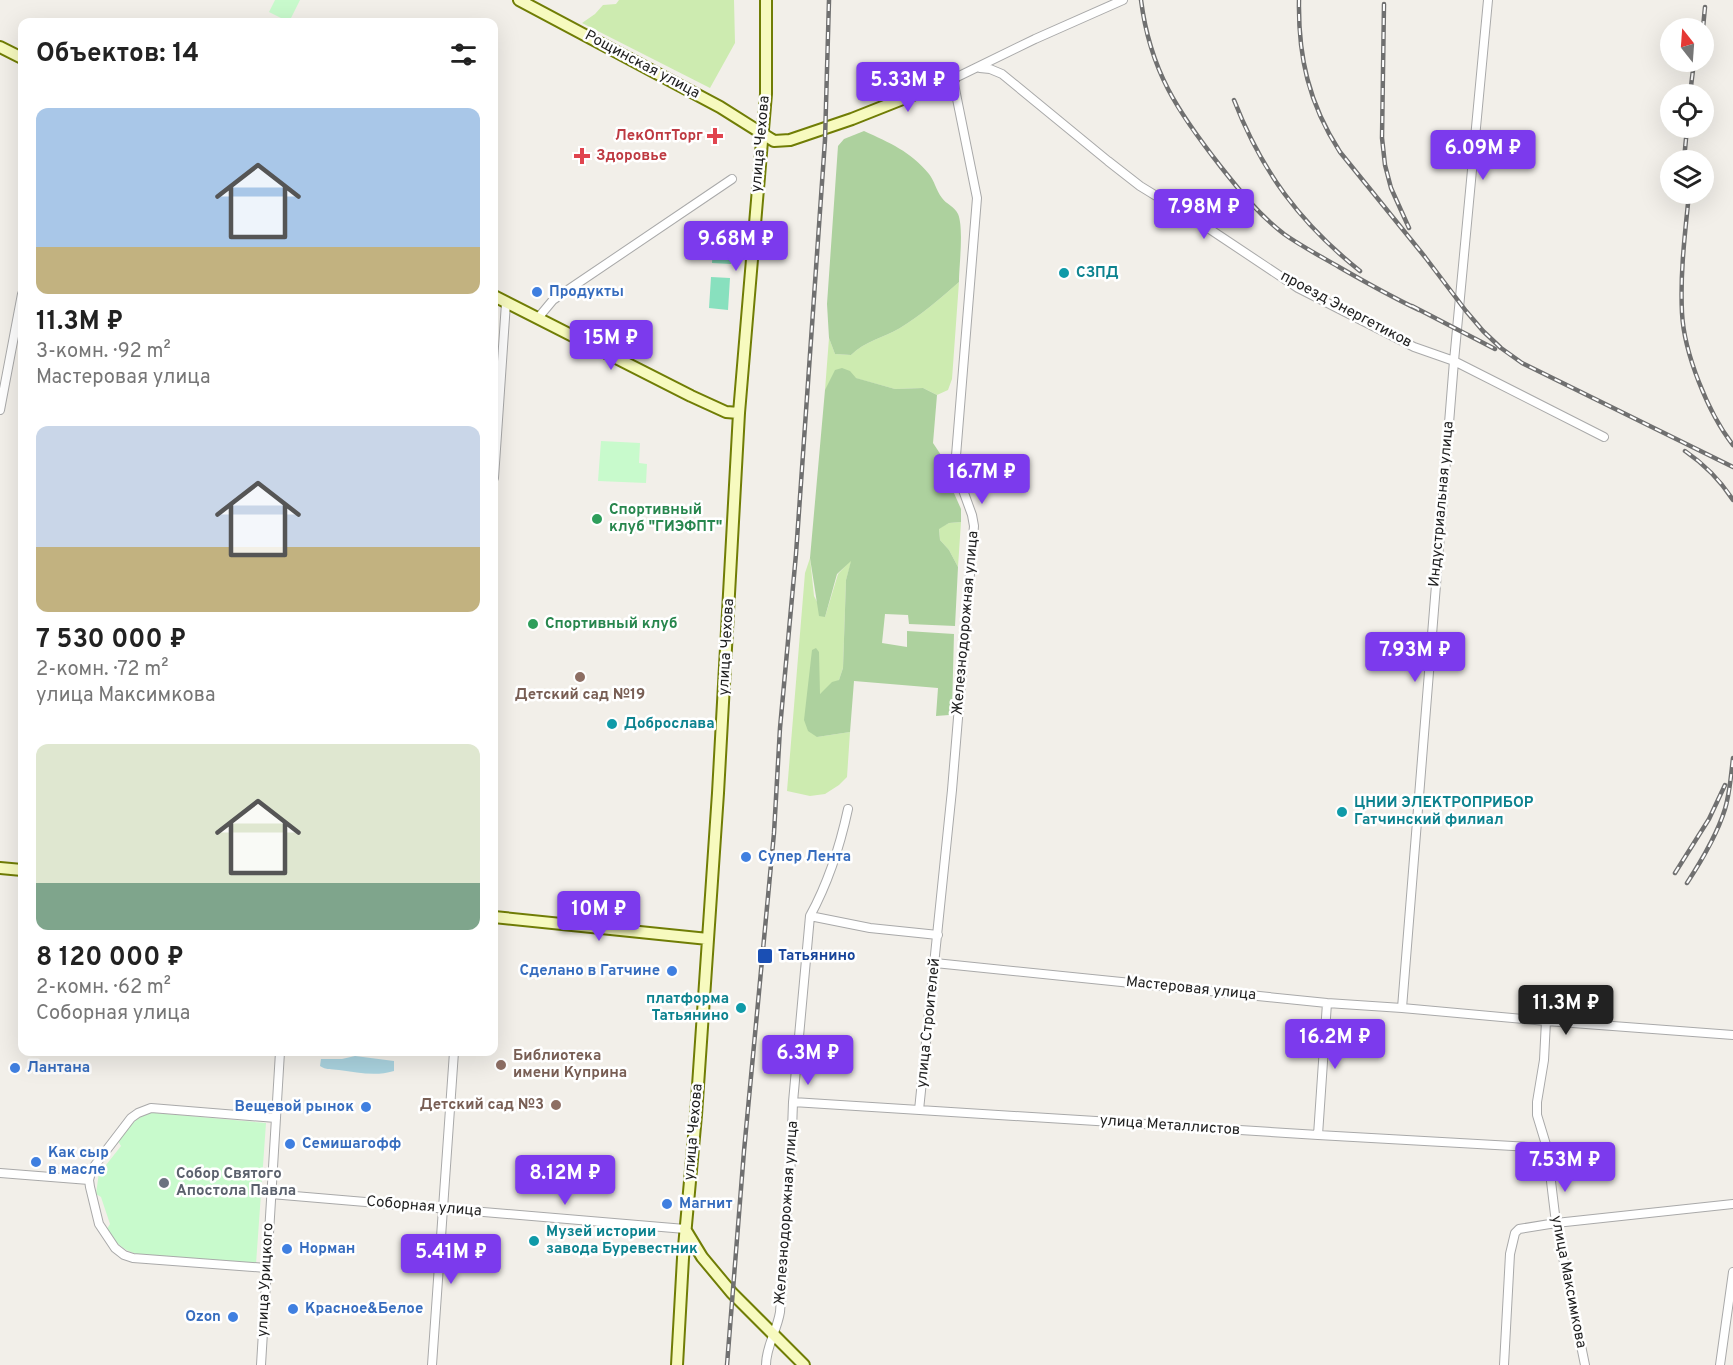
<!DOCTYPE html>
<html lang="ru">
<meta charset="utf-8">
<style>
body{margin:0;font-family:Overpass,sans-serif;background:#f2f2f2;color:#222;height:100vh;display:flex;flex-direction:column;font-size:22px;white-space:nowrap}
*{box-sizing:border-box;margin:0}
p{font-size:20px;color:#767676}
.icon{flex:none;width:33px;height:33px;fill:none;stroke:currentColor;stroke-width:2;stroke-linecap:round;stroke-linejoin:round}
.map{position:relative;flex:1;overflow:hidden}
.details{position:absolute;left:18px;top:18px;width:480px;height:1038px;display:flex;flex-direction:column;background:#fff;border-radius:12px;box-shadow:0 6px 24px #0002}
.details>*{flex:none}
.needle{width:39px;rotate:343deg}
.controls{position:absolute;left:1660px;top:18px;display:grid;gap:12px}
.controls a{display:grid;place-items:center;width:54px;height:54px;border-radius:50%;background:#fff;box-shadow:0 6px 24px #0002;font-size:30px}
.price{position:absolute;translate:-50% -51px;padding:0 14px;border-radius:6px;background:#7c3aed;color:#fff;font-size:20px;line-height:39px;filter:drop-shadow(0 2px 3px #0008)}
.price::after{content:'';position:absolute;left:50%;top:36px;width:18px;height:14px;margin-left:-9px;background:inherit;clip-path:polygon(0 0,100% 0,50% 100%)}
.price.current{background:#222;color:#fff}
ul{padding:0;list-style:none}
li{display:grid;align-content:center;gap:12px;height:318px;padding:0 18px}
li span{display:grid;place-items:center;height:186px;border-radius:12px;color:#555}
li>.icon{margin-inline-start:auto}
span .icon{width:108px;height:108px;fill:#fffc;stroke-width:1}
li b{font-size:26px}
h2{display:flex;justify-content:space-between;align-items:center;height:72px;padding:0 18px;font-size:26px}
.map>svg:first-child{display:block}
.grass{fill:#cdebb0}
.forest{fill:#add19e}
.park{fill:#c8facc}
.pitch{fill:#88e0be}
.water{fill:#aad3df}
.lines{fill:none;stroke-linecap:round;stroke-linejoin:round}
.street-casing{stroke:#a9a9a9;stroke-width:10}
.secondary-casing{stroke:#707d05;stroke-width:14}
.street{stroke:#fff;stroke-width:8}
.secondary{stroke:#f7fabf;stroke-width:10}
.rail-casing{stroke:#707070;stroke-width:4.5}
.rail{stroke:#fff;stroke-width:2;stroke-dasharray:7;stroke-linecap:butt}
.health-dot{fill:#e0444e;stroke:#fff;stroke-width:2}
.culture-dot{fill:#0f9aa8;stroke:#fff;stroke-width:2}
.shop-dot{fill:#3f7fe0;stroke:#fff;stroke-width:2}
.leisure-dot{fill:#2e9e5b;stroke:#fff;stroke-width:2}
.education-dot{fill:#8d6e63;stroke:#fff;stroke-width:2}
.transit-dot{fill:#1a4fb4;stroke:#fff;stroke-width:2}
.worship-dot{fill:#6b7280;stroke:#fff;stroke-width:2}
.labels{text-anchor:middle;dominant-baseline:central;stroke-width:5;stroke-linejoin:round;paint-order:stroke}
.street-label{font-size:15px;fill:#222;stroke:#fff}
.health-label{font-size:15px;font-weight:bold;fill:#be3a42;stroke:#fff;text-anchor:end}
.culture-label{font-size:15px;font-weight:bold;fill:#0d838f;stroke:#fff;text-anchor:start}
.shop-label{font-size:15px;font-weight:bold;fill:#366cbe;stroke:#fff;text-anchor:start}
.leisure-label{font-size:15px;font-weight:bold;fill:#27864d;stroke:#fff;text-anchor:start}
.education-label{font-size:15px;font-weight:bold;fill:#785e54;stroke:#fff}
.transit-label{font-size:15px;font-weight:bold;fill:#164399;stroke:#fff;text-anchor:start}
.worship-label{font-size:15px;font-weight:bold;fill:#5b616d;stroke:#fff;text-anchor:start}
</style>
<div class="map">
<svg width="1733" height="1365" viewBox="0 0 1733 1365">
<rect width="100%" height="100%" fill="#f2efe9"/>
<path class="grass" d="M 619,0 L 734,0 L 735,43 L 710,88 L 582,23 L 595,14 L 603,5 L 616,4 Z
M 959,282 L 952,379 L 948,390 L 937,395 L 923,388 L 895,389 L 855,378 L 825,390 L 829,338 L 835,354 L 851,355 C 865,341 883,338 900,328 C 921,315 940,299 959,282 Z
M 961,522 L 958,567 L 949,550 L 940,540 L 939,528 L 949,523 Z
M 810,558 L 814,596 L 825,617 L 838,574 L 852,559 L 846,580 L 843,668 L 839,680 L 819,695 L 819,652 L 817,737 L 850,732 L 847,777 L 839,785 L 825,794 L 810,796 L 787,791 L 805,573 Z"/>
<path class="forest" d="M 864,131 C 890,143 910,151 929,174 C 934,180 936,190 942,198 C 946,204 954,206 958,214 C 964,228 959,266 959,282 C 940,299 921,315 900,328 C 883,338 865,341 851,355 L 835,354 L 829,338 L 827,304 L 838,146 L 844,139 Z
M 842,368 L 850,371 L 856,378 L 895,389 L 923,388 L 937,395 L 933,443 L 945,461 L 946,475 L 961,509 L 961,522 L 949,523 L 939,529 L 940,540 L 949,550 L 958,567 L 955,626 L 909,624 L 908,615 L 885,614 L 882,643 L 907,647 L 907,631 L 954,634 L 952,710 L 949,715 L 936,716 L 938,688 L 854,681 L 850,732 L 817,737 L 808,731 L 804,720 L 812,650 L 816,648 L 819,652 L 820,694 L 832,682 L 839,680 L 843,668 L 846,580 L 851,561 L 837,574 L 825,617 L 819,616 L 810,558 L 825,390 L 835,370 Z"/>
<path class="park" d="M 275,0 L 300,0 L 289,22 L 269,12 Z
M 601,441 L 640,443 L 639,463 L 647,464 L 646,483 L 598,481 Z
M 148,1113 L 157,1113 L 266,1123 L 256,1264 L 137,1254 C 122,1250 115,1242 107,1229 L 110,1224 L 101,1197 L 96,1194 L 100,1165 L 106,1165 L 121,1146 L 118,1141 C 127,1130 134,1118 148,1113 Z"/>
<path class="pitch" d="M 714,233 L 733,234 L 731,264 L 712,263 Z
M 711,277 L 730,278 L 728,310 L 709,308 Z"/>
<path class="water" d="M 355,1056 L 394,1061 L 394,1071 C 374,1077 358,1072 339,1070 C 331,1069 326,1070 320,1066 L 321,1059 L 342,1059 Z"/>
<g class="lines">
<g class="street-casing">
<path id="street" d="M 980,68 L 990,69 L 1002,74 L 1108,161 L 1140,186 L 1205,226 L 1298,288 L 1414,347 L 1454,361 L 1604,437
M 538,318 L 553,300 L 732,179
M 0,410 L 22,294
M 494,478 L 506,303
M 810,916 L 870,928 L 938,935
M 935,963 L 1327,1003 L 1402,1008 L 1546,1021 L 1733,1035
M 1402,1008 L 1454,361 L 1488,0
M 1546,1021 L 1544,1060 L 1537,1102 L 1537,1115 L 1547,1148 L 1556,1223 L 1585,1365
M 793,1102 L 1318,1135 L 1547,1148
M 919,1110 L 952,790 L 974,526 L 972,515 L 955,468 L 977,198 L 953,79 L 1035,39 L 1123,0
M 1318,1135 L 1327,1003
M 0,1173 L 89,1180
M 271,1194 L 685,1229
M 266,1268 L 133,1258 L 124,1255 L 115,1248 L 99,1224 L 90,1187 L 89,1180 L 92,1169 L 131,1118 L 138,1113 L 151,1108 L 276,1118
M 261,1365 L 280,1052
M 432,1365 L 454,1052
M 766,1365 C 766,1346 777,1331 780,1312 L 791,1159 L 793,1102 L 810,916 C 828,883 840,846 848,809
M 1504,1365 L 1510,1254 L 1515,1233 L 1519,1229 L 1556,1223 L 1733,1204
M 1720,1365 L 1733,1272"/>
</g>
<g class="secondary-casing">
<path id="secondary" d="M 519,0 L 720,107 L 774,141 L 790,140 L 852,119 L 953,79
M 0,47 L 22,58
M 494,296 L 691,396 L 726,412 L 739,413
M 0,868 L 22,870
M 494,917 L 708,939
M 685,1229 L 702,1257 L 732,1293 L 804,1365
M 677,1365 L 683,1258 L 696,1115 L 718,793 L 739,413 L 766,94 L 766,0"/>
</g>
<use href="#street" class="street"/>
<use href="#secondary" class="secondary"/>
<g class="rail-casing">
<path id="rail" d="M 1141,0 C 1150,71 1178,112 1221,167 C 1240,191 1259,215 1284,234 C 1301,246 1320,256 1339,267 C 1365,282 1392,297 1419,310
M 1299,0 C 1298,57 1309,104 1340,152 L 1425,257 L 1466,311 L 1483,331 L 1501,348 L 1522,363 L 1733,467
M 1384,4 L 1382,138 L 1385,165 L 1391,188 L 1409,228
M 1703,28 L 1705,7
M 1690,94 L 1694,62
M 1234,100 C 1262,172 1300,223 1360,271
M 1684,160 L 1687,128
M 1689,194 C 1685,233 1680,273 1682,313 C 1684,353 1708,413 1733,445
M 1412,306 L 1495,349
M 1685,451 C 1704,464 1720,480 1733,500
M 1675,873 L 1709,819 L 1725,785
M 1687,883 C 1702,860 1717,835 1725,809 C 1730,792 1731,775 1733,758
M 727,1365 L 744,1151 L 774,833 L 780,728 L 796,554 L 825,140 L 829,0"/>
</g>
<use href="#rail" class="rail"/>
</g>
<g class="health-dot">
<path d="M712 127h6v6h6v6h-6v6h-6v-6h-6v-6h6z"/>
<path d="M579 147h6v6h6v6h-6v6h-6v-6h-6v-6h6z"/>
</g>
<g class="culture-dot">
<circle cx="1064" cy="273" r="6"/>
<circle cx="612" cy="724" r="6"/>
<circle cx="1342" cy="812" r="6"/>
<circle cx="741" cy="1008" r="6"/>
<circle cx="534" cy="1241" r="6"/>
</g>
<g class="shop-dot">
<circle cx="537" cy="292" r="6"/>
<circle cx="746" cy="857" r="6"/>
<circle cx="672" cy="971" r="6"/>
<circle cx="15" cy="1068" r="6"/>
<circle cx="366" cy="1107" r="6"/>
<circle cx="290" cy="1144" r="6"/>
<circle cx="36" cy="1162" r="6"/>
<circle cx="667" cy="1204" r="6"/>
<circle cx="287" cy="1249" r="6"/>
<circle cx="293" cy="1309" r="6"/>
<circle cx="233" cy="1317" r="6"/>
</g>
<g class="leisure-dot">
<circle cx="597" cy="519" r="6"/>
<circle cx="533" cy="624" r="6"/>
</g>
<g class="education-dot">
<circle cx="580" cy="677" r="6"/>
<circle cx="501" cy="1065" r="6"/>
<circle cx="556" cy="1105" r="6"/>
</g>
<rect class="transit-dot" x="757" y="948" width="16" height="16" rx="3"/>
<circle class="worship-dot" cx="164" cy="1183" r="6"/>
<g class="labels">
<g class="street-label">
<text transform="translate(642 65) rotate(28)">Рощинская улица</text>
<text transform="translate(761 144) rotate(-85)">улица Чехова</text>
<text transform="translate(1346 310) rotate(28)">проезд Энергетиков</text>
<text transform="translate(1442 504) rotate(-85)">Индустриальная улица</text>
<text transform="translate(966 623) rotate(-85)">Железнодорожная улица</text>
<text transform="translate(727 647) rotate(-87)">улица Чехова</text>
<text transform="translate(1191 989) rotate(6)">Мастеровая улица</text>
<text transform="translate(929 1023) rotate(-84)">улица Строителей</text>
<text transform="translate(1170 1126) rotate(4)">улица Металлистов</text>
<text transform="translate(694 1132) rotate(-85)">улица Чехова</text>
<text transform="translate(424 1207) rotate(5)">Соборная улица</text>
<text transform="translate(787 1213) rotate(-86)">Железнодорожная улица</text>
<text transform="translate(266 1280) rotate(-87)">улица Урицкого</text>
<text transform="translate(1568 1282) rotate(79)">улица Максимкова</text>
</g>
<g class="health-label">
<text x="703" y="136">ЛекОптТорг</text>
<text x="596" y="156" text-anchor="start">Здоровье</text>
</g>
<g class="culture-label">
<text x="1076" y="273">СЗПД</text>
<text x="624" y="724">Доброслава</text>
<text x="1354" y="803">ЦНИИ ЭЛЕКТРОПРИБОР<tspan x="1354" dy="17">Гатчинский филиал</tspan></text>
<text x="729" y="999" text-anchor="end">платформа<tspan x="729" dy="17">Татьянино</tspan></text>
<text x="546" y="1232">Музей истории<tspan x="546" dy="17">завода Буревестник</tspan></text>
</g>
<g class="shop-label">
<text x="549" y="292">Продукты</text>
<text x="758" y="857">Супер Лента</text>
<text x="660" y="971" text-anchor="end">Сделано в Гатчине</text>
<text x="27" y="1068">Лантана</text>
<text x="354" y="1107" text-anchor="end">Вещевой рынок</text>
<text x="302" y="1144">Семишагофф</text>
<text x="48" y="1153">Как сыр<tspan x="48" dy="17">в масле</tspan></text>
<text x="679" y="1204">Магнит</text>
<text x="299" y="1249">Норман</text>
<text x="305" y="1309">Красное&amp;Белое</text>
<text x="221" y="1317" text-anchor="end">Ozon</text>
</g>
<g class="leisure-label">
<text x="609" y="510">Спортивный<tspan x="609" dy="17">клуб "ГИЭФПТ"</tspan></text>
<text x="545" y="624">Спортивный клуб</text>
</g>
<g class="education-label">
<text x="580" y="695">Детский сад №19</text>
<text x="513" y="1056" text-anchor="start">Библиотека<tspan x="513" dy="17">имени Куприна</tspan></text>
<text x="544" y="1105" text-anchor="end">Детский сад №3</text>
</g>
<g class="transit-label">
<text x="778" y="956">Татьянино</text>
</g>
<g class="worship-label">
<text x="176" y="1174">Собор Святого<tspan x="176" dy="17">Апостола Павла</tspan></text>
</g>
</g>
</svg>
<div class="controls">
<a><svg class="needle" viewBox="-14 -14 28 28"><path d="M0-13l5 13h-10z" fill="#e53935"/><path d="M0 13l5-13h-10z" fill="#767676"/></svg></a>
<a><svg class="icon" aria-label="locate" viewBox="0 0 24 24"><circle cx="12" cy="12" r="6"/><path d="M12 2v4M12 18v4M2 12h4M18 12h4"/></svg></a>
<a><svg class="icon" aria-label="layers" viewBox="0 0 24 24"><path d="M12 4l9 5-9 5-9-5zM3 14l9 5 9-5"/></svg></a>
</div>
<b class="price" style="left:908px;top:113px">5.33M ₽</b>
<b class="price" style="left:1483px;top:181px">6.09M ₽</b>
<b class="price" style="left:1204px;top:240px">7.98M ₽</b>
<b class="price" style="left:736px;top:272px">9.68M ₽</b>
<b class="price" style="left:611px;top:371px">15M ₽</b>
<b class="price" style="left:982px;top:505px">16.7M ₽</b>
<b class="price" style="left:1415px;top:683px">7.93M ₽</b>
<b class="price" style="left:599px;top:942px">10M ₽</b>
<b class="price current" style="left:1566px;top:1036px">11.3M ₽</b>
<b class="price" style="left:1335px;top:1070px">16.2M ₽</b>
<b class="price" style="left:808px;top:1086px">6.3M ₽</b>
<b class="price" style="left:1565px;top:1193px">7.53M ₽</b>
<b class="price" style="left:565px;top:1206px">8.12M ₽</b>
<b class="price" style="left:451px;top:1285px">5.41M ₽</b>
<section class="details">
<h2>Объектов: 14<svg class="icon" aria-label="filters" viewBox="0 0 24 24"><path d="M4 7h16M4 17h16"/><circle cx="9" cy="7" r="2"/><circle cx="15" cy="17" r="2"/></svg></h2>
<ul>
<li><span style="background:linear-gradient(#a9c7e8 75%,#c2b280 0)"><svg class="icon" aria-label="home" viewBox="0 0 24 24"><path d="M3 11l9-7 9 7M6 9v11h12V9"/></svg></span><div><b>11.3M ₽</b><p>3-комн. · 92 m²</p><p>Мастеровая улица</p></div></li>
<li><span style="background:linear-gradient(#c9d6e8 65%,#c2b280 0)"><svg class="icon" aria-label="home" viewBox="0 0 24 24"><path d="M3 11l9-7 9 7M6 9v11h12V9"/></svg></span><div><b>7 530 000 ₽</b><p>2-комн. · 72 m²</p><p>улица Максимкова</p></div></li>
<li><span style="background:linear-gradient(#dfe7d0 75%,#7fa58c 0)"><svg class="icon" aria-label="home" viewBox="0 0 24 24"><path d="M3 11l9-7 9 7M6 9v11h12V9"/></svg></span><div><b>8 120 000 ₽</b><p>2-комн. · 62 m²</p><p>Соборная улица</p></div></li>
</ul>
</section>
</div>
